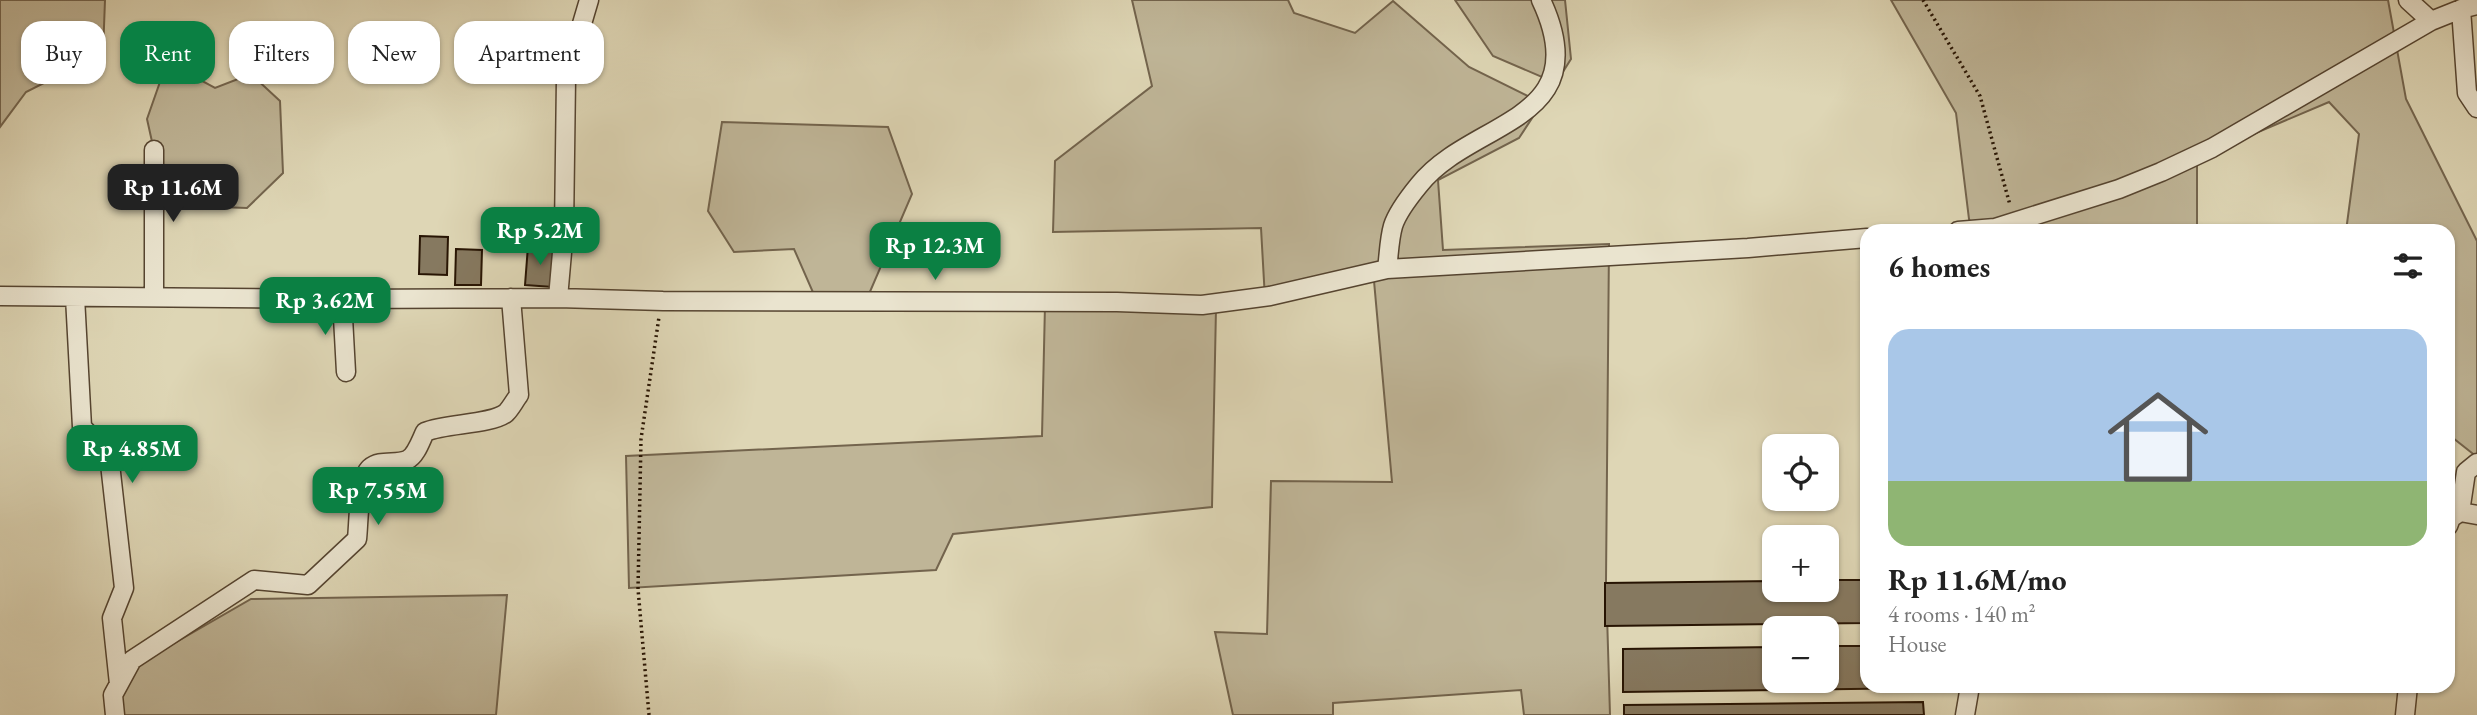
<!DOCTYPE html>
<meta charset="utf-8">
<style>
body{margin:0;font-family:"EB Garamond",serif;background:#f6f6f6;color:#222;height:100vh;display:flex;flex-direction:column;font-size:26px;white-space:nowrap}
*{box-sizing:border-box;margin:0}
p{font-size:23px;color:#767676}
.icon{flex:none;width:38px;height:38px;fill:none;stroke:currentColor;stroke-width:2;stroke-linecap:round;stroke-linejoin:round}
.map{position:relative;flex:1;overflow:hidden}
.details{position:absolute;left:1860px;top:224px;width:595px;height:469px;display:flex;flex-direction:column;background:#fff;border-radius:21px;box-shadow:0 2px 5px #0004}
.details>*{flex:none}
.hud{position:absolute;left:21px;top:21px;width:665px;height:63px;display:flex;gap:14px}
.controls{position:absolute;left:1762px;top:434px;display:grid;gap:14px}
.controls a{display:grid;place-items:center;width:77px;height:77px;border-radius:14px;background:#fff;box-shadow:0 2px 5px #0004;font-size:35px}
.price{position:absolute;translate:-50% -60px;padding:0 16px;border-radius:14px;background:#0b8043;color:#fff;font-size:23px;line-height:46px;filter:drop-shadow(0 2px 4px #0008)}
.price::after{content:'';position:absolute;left:50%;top:42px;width:21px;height:16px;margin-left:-10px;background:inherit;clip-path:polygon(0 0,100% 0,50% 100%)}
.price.on{background:#222;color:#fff}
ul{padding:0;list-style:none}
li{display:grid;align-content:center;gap:14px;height:371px;padding:0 28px}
li span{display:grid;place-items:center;height:217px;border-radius:21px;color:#555}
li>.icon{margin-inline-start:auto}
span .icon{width:126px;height:126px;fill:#fffc;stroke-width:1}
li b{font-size:30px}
h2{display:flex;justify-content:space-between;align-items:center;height:84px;padding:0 28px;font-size:30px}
.tag{padding:0 24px;border-radius:21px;background:#fff;box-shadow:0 2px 5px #0004;font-size:24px;line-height:63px}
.tag.on{background:#0b8043;color:#fff}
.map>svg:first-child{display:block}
.green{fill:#bfb597;stroke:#73644d;stroke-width:2}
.building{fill:#867960;stroke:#271403;stroke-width:2}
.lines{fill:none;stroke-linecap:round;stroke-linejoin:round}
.street-casing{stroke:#554430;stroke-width:21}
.path{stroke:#271403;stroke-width:3.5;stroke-dasharray:2 3.5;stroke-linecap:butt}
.street{stroke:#eae4cf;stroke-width:18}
</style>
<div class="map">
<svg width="2477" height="715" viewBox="0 0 2477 715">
<rect width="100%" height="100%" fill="#ded6b5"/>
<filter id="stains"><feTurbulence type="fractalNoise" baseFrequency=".00286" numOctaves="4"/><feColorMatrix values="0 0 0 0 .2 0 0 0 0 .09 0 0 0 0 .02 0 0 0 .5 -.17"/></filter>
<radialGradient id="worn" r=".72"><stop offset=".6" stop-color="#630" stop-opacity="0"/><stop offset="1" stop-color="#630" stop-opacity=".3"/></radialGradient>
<path class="green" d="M 0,0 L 105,0 L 103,53 L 26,92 L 0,127 Z
M 1132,0 L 1288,0 L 1294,13 L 1355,33 L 1393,1 L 1469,67 L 1542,103 L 1519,138 L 1438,180 L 1443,250 L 1609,244 L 1606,581 L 1610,715 L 1524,715 L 1521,690 L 1333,703 L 1333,715 L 1233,715 L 1215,632 L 1267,634 L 1271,481 L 1392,482 L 1374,281 L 1265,299 L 1261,228 L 1053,232 L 1055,161 L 1152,86 Z
M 1455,0 L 1565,0 L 1571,59 L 1556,83 L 1493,56 Z
M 1891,0 L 2388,0 L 2406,99 L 2477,241 L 2477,457 L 2448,434 L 2448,231 L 2346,231 L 2359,134 L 2329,102 L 2197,158 L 2197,231 L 1974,231 L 1969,219 L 1956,113 Z
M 167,62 L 215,88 L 251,74 L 280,101 L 283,173 L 247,208 L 166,205 L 147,119 Z
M 722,122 L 888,127 L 912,194 L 869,294 L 815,297 L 794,249 L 734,252 L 708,211 Z
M 1045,305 L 1216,308 L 1212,507 L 953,534 L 936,570 L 629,588 L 626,456 L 1042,436 Z
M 507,595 L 496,715 L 117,715 L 119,675 L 251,599 Z"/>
<path class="building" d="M 420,236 L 448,237 L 447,275 L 419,274 Z
M 528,246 L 556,248 L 553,287 L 525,285 Z
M 456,249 L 482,250 L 481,285 L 455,285 Z
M 1827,580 L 1867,580 L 1867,623 L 1605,626 L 1605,583 L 1774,581 L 1774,590 L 1827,590 Z
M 1827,646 L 1867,646 L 1867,686 L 1923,686 L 1923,688 L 1623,692 L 1623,649 L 1774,647 L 1774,681 L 1827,681 Z
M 1923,702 L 1924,715 L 1624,715 L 1624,705 Z"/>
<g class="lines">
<g class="street-casing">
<path id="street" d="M 2408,0 L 2431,21
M 2461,9 L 2467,93 L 2477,108
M 1958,231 L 1995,228 L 2119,189 L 2161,172 L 2212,148 L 2431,21 L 2461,9 L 2477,5
M 1387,269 C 1389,255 1389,240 1393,226 C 1397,213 1410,196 1419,185 C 1471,119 1599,123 1541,0
M 0,296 L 342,299 L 558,298 L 663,301 L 1117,302 L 1202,305 L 1270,296 L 1387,269 L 1748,248 L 1867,238
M 75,297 L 82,427 L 109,455 L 124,588 L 112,618 L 119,684
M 154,297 L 154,150
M 558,298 L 564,230 L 566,78 L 589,0
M 342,299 L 346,372
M 2460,512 L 2466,472 L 2477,463
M 2448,526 L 2451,518 L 2460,512 L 2477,515
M 115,715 L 113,695 L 132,660 L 254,580 L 308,585 L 357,539 C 359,522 358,479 370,468 C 380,459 396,465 407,460 C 416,456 421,440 425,432 C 446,423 490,425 506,413 C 511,408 515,400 519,395 L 511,298
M 1965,715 L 1970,686
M 2405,715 L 2408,686"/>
</g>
<path class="path" d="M 1923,0 L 1980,96 L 2010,205
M 649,715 L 638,589 L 641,439 L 659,317"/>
<use href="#street" class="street"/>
</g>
<rect width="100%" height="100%" filter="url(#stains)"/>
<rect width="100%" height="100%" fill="url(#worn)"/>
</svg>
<div class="controls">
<a><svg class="icon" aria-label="locate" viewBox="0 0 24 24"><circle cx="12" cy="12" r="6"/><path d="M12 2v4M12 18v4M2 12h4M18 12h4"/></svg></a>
<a>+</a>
<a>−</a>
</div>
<b class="price on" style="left:173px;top:224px">Rp 11.6M</b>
<b class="price" style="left:540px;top:267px">Rp 5.2M</b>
<b class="price" style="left:935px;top:282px">Rp 12.3M</b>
<b class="price" style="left:325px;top:337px">Rp 3.62M</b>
<b class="price" style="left:132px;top:485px">Rp 4.85M</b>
<b class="price" style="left:378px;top:527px">Rp 7.55M</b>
<div class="hud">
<a class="tag">Buy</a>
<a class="tag on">Rent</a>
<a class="tag">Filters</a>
<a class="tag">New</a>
<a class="tag">Apartment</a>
</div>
<section class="details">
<h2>6 homes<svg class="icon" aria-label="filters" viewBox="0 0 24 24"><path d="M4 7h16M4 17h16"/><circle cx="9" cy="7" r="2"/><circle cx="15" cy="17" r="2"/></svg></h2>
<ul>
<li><span style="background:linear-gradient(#a9c7e8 70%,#8fb573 0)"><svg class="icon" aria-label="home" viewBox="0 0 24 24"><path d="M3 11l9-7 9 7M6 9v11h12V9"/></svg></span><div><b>Rp 11.6M/mo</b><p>4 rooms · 140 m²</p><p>House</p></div></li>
</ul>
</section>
</div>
